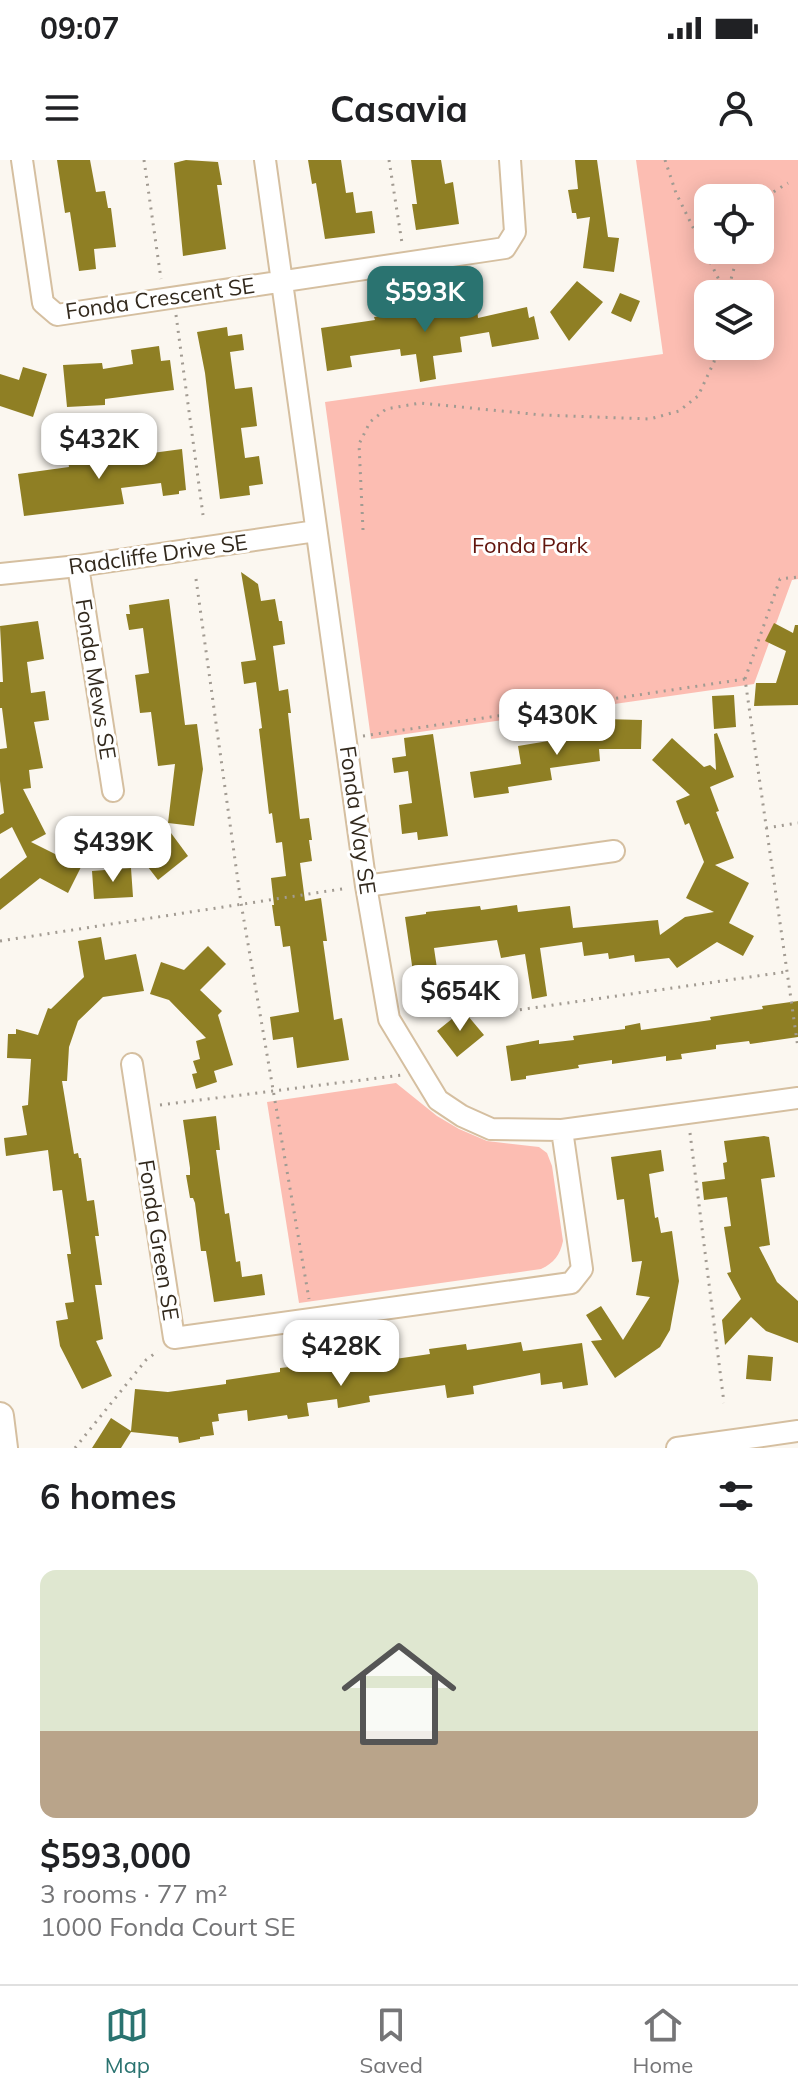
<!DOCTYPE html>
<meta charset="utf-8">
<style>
body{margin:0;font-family:Mulish,sans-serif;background:#f6f6f6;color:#202124;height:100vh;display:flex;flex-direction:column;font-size:30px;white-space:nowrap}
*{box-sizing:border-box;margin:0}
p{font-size:26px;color:#757577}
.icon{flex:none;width:44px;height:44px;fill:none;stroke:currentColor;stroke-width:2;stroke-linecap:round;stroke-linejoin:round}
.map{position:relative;height:1288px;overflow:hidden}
.drawer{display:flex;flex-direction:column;background:#fff;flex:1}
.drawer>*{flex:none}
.controls{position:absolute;left:694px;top:24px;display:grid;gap:16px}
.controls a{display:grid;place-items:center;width:80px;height:80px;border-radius:16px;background:#fff;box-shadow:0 4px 20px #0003;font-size:40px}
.price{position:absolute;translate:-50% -68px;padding:0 18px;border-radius:16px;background:#fff;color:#222;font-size:26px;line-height:52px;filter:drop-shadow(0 2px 4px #0008)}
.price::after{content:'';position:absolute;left:50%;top:48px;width:24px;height:18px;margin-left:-12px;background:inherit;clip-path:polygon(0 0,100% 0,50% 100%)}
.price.current{background:#2a7370;color:#fff}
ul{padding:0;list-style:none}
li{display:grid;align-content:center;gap:16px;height:424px;padding:0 40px}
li+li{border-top:2px solid #e0e0e0}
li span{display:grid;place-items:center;height:248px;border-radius:16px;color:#555}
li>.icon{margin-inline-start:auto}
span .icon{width:144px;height:144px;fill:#fffc;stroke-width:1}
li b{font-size:34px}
h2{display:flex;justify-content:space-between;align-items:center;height:96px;padding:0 40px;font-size:34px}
.status{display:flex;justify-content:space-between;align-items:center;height:56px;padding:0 40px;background:#fff;direction:ltr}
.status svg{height:22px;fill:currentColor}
header{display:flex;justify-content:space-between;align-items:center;height:104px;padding:0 40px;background:#fff;font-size:36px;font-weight:700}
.dock{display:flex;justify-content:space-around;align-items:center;height:112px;border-top:2px solid #e0e0e0;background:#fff;font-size:22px;color:#757577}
.dock a{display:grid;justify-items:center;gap:4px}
.dock .current{color:#2a7370}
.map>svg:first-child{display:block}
.green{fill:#fcbdb2;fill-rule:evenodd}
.building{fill:#8f7f24}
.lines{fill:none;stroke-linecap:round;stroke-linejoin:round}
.minor-casing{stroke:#d5bfa0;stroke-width:24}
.major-casing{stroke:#d5bfa0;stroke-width:30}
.path{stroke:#a29b92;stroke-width:3;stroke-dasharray:2 6;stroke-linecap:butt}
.minor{stroke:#fff;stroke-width:20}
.major{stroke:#fff;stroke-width:26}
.labels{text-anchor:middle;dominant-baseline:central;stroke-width:6;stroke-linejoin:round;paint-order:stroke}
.street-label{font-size:22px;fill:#32291d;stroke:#fff}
.park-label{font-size:22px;fill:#62150d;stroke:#fff}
</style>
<div class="status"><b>09:07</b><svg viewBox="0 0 49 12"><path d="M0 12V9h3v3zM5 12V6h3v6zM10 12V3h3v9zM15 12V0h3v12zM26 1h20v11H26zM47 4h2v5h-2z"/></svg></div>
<header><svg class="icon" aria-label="menu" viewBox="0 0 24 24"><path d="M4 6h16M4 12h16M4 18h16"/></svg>Casavia<svg class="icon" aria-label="person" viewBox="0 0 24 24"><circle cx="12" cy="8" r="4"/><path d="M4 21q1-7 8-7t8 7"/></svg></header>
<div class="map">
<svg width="798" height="1288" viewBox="0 0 798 1288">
<rect width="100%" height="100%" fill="#fbf7f0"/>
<path class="green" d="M 636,0 L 798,0 L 798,419 L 792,420 L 754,524 L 371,579 L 325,242 L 663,194 ZM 708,38 L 760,38 L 760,90 L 708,90 ZM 708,134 L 760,134 L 760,186 L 708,186 Z
M 396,923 L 437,956 L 459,969 L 487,981 L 539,987 L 547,993 L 552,1006 L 563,1081 C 560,1095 554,1103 541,1109 L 299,1143 L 267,942 Z"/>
<path class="building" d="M 57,0 L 90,0 L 96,32 L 105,31 L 108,48 L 111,48 L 116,87 L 94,89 L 96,109 L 79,111 L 70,52 L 65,53 Z
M 186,0 L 218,2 L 222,25 L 217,25 L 226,89 L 183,96 L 174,3 Z
M 308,0 L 341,0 L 346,33 L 353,32 L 356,53 L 372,51 L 375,73 L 325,79 L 316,23 L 312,24 Z
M 411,0 L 441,0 L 445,24 L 453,22 L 459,64 L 416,70 L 412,44 L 417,44 Z
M 575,0 L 597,0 L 608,77 L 619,78 L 614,112 L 583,108 L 590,57 L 577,59 L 576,53 L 572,53 L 568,30 L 578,29 Z
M 577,121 L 603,142 L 569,181 L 550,152 Z
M 620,133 L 640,141 L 631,162 L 611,153 Z
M 476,138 L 478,158 L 527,147 L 529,158 L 534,156 L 539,179 L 492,187 L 489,172 L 460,177 L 462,192 L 433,196 L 436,219 L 420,222 L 416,194 L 401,196 L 400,189 L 350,196 L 352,207 L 327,211 L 321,168 L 375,160 L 374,157 L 434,148 L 434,146 L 441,143 Z
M 227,167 L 228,176 L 242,174 L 244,190 L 230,192 L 235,229 L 252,227 L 257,266 L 241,268 L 245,298 L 259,296 L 263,324 L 249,326 L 250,335 L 220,339 L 205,213 L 197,172 Z
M 159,186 L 161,201 L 170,200 L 174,230 L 105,239 L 105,245 L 67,247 L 63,205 L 102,203 L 103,209 L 133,204 L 131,190 Z
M 23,207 L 47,214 L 33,257 L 0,246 L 0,214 L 19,220 Z
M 114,289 L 115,298 L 182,289 L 186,330 L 179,331 L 179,334 L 163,336 L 161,323 L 121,328 L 124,344 L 24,356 L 18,314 L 69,307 L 67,295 Z
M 241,412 L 258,424 L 261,441 L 275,439 L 279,461 L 282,461 L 285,484 L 273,486 L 279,531 L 288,529 L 291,553 L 288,553 L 300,659 L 309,658 L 312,680 L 309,680 L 312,701 L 300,703 L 305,741 L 321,738 L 327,781 L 323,781 L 334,860 L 342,858 L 349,900 L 297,908 L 293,877 L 273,880 L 270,857 L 299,852 L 290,786 L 283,787 L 280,766 L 275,766 L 272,745 L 274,745 L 271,718 L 286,716 L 282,682 L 276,683 L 272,653 L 269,654 L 259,569 L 262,568 L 256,522 L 244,524 L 241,502 L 256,500 Z
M 169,439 L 185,565 L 197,564 L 203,609 L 194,666 L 168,663 L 175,604 L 158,606 L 151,552 L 140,553 L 135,515 L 149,513 L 143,468 L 129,470 L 126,454 L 130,454 L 129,445 Z
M 38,461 L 44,499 L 27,502 L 31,533 L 45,531 L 49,560 L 34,562 L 43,608 L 29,610 L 31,628 L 23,629 L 46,674 L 31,682 L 81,707 L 68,733 L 40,718 L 0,750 L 0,719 L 27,697 L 12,667 L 0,674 L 0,655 L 4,653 L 0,621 L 0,589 L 7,588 L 2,548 L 0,548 L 0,522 L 3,522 L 0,466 Z
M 774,463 L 793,473 L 795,465 L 798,465 L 798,545 L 754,546 L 756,523 L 776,523 L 786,491 L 765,481 Z
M 734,535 L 736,567 L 714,569 L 712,536 Z
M 603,559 L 642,560 L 641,589 L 599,589 L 600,601 L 550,608 L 552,620 L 508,627 L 509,633 L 474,638 L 470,612 L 521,604 L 518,586 L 603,572 Z
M 717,573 L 734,617 L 710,627 L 719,651 L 716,652 L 734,698 L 715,705 L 749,723 L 729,763 L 754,776 L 743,796 L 717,782 L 677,808 L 669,798 L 635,802 L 634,795 L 609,799 L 608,793 L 584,796 L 582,782 L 540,788 L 547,836 L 532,839 L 525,794 L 501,798 L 497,780 L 434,788 L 439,822 L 415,826 L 405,757 L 426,754 L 426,752 L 480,746 L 481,750 L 517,745 L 518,752 L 570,746 L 573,768 L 658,760 L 660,775 L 685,757 L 714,752 L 686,738 L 704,702 L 689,663 L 685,665 L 676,641 L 690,635 L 652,600 L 672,578 L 704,607 L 710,605 L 716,610 L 714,574 Z
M 433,574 L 448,676 L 418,680 L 417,672 L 402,674 L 399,645 L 412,643 L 408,611 L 394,613 L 392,598 L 406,596 L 404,578 Z
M 171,673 L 188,696 L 158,720 L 141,698 Z
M 131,708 L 133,737 L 94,739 L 92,711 Z
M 101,777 L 105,800 L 136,794 L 144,831 L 103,837 L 78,861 L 69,887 L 67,921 L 62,921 L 74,994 L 78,993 L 79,998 L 81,998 L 87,1041 L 94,1040 L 99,1076 L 95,1076 L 102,1125 L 95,1125 L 103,1179 L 96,1181 L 112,1216 L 82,1229 L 60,1186 L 56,1161 L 68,1159 L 65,1143 L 74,1142 L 67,1094 L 71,1094 L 62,1030 L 53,1031 L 48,990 L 6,996 L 4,978 L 27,975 L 22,946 L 28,945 L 31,899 L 7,898 L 8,874 L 16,874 L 16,869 L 38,875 L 48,848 L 51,849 L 84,817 L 78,781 Z
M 208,786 L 226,804 L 200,830 L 222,851 L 218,855 L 233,905 L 214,911 L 217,922 L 196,929 L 192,914 L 197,913 L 193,901 L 200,899 L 196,881 L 206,878 L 169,840 L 150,834 L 161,802 L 184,810 Z
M 798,841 L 798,877 L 750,884 L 749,881 L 716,885 L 716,889 L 681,894 L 682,899 L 666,901 L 666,896 L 612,904 L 612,900 L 578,905 L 579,908 L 526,916 L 526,919 L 511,921 L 506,886 L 539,880 L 539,884 L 574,880 L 573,876 L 625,869 L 625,866 L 640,863 L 641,870 L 711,860 L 710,857 L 763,849 L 762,846 Z
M 463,850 L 484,875 L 457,897 L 437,871 Z
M 216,956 L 220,990 L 216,990 L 225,1054 L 229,1053 L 236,1102 L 240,1101 L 242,1117 L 262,1114 L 265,1135 L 214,1142 L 206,1091 L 201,1091 L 195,1043 L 193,1038 L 190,1038 L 186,1015 L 190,1015 L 190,1008 L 183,960 Z
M 764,976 L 769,977 L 775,1017 L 761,1019 L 770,1085 L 759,1087 L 777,1122 L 798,1141 L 798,1183 L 766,1171 L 751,1157 L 725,1185 L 722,1160 L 741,1139 L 727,1113 L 731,1112 L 724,1067 L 731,1066 L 727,1037 L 704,1040 L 702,1022 L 725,1019 L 723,1003 L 727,1002 L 724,981 Z
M 661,990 L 664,1011 L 649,1014 L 655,1058 L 658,1057 L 661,1073 L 672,1071 L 679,1121 L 670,1170 L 660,1187 L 615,1218 L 591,1181 L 602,1180 L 586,1155 L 601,1146 L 623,1180 L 650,1137 L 636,1135 L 642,1101 L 632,1102 L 624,1039 L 617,1040 L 611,997 Z
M 521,1182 L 523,1191 L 582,1183 L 588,1225 L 563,1229 L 562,1222 L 541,1225 L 540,1213 L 473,1226 L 474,1234 L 447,1238 L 445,1225 L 369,1236 L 370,1242 L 338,1248 L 337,1239 L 307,1243 L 309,1256 L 288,1259 L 287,1255 L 248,1261 L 247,1250 L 218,1254 L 219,1261 L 212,1262 L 214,1275 L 200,1277 L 200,1279 L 179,1283 L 178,1277 L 131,1272 L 121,1288 L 92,1288 L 111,1258 L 131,1271 L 135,1229 L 168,1232 L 226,1224 L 226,1220 L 280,1212 L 280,1208 L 317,1204 L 317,1207 L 326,1208 L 374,1202 L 430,1194 L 429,1189 L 466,1184 L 467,1190 Z
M 748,1195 L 773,1197 L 771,1221 L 746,1219 Z"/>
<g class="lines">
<g class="minor-casing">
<path id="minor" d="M 22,0 L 43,143 L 57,155 L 505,88 L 515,72 L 510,0
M 265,0 L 366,726 L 389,859 L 438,940 L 462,956 L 491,969 L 562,970 L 798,938
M 78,406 L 113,631
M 0,414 L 78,406 L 316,371
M 366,726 L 614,691
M 132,904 L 174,1178 L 571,1123 L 582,1109 L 562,970
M 677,1288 L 798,1271"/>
</g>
<g class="major-casing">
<path id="major" d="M 0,1256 L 4,1288"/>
</g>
<path class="path" d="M 144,0 L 161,119
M 389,0 L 402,83
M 665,0 L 676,33 L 726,134
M 760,40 L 788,23
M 727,134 L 739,90
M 176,155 L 203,355
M 363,370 L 359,284 L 370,262 L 386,249 L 420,243 L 542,255 L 650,259 L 679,251 L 698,236 L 714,202 L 717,186
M 196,419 L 241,743 L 309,1139
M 745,519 L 780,419 L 798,417
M 363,576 L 745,519 L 798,888
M 766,668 L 798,663
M 0,781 L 348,728
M 405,837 L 459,829 L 511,851 L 785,812
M 160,945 L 402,915
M 690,973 L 724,1243
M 75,1288 L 146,1200 L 158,1191"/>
<use href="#minor" class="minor"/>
<use href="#major" class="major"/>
</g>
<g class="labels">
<g class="street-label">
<text transform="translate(160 138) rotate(-8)">Fonda Crescent SE</text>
<text transform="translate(158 394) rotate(-8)">Radcliffe Drive SE</text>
<text transform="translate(96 519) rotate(81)">Fonda Mews SE</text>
<text transform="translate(358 660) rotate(82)">Fonda Way SE</text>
<text transform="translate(159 1080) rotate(81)">Fonda Green SE</text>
</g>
<g class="park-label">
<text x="530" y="385">Fonda Park</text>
</g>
</g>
</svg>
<div class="controls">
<a><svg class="icon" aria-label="locate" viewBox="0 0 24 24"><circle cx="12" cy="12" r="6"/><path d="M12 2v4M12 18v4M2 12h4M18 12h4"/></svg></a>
<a><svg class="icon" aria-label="layers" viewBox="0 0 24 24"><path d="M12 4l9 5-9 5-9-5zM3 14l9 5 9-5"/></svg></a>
</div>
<b class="price current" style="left:425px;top:174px">$593K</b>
<b class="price" style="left:99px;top:321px">$432K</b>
<b class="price" style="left:557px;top:597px">$430K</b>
<b class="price" style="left:113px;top:724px">$439K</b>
<b class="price" style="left:460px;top:873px">$654K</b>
<b class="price" style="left:341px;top:1228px">$428K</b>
</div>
<section class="drawer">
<h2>6 homes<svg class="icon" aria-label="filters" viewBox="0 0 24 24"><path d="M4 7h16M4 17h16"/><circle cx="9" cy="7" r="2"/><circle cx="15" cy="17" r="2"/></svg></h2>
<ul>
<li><span style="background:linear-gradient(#dfe7d0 65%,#b9a48a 0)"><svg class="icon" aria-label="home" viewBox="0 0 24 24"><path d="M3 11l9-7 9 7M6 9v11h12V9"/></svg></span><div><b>$593,000</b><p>3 rooms · 77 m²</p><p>1000 Fonda Court SE</p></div></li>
</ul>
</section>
<nav class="dock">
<a class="current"><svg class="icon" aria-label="map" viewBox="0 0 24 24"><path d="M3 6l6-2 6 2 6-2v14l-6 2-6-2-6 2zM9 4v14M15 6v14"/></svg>Map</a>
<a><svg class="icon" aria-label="saved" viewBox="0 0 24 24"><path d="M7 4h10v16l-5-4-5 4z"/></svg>Saved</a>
<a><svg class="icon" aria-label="home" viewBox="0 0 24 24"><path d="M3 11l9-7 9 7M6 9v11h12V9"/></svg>Home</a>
</nav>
